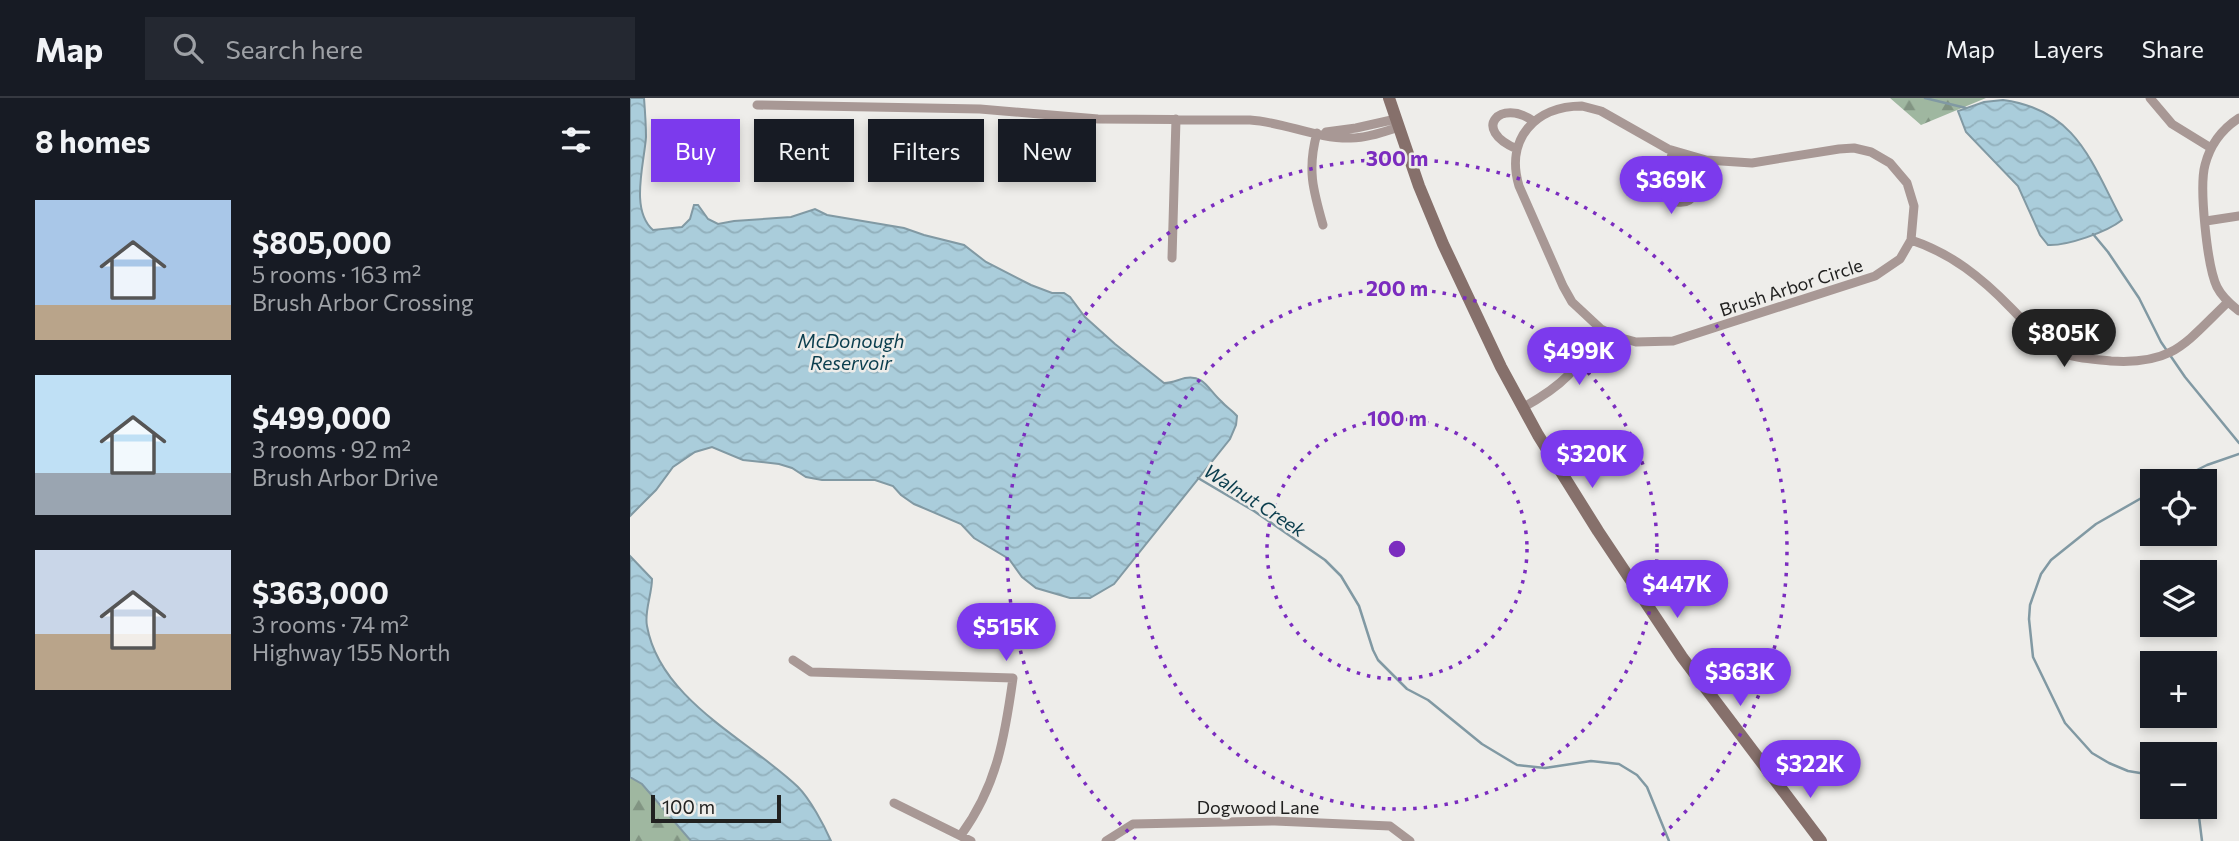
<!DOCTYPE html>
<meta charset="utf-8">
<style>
body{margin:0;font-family:Commissioner,sans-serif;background:#242831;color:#f1f3f6;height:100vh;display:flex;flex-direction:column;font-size:26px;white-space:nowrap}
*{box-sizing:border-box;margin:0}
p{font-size:23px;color:#9ea1a6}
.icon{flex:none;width:38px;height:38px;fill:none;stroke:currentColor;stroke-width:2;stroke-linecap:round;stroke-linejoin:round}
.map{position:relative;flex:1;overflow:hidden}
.panel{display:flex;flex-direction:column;background:#171b24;width:630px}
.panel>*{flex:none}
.top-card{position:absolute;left:21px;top:21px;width:665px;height:63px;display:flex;gap:14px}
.buttons{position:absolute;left:1510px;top:371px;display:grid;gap:14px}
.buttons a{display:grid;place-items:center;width:77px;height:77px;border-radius:0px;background:#171b24;box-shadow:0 4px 10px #0003;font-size:35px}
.scale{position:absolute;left:21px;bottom:18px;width:130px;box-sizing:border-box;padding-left:7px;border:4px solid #212120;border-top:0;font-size:19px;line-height:24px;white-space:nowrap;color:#212120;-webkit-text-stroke:5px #eeedea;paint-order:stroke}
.price{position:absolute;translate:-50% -60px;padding:0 16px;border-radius:24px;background:#7c3aed;color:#fff;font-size:23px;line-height:46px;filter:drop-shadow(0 2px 4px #0008)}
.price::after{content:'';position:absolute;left:50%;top:42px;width:21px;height:16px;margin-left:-10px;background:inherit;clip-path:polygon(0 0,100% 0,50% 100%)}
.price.active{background:#222;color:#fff}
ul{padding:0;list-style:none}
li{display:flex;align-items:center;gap:21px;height:175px;padding:0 35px}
li span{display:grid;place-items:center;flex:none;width:196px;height:140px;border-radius:0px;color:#555}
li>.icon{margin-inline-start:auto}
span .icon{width:84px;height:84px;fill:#fffc;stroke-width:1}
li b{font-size:30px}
h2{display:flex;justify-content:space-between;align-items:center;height:84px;padding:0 35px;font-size:30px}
.tag{padding:0 24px;border-radius:0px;background:#171b24;box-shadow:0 4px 10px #0003;font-size:24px;line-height:63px}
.tag.active{background:#7c3aed;color:#fff}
header{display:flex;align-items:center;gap:42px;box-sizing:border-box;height:98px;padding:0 35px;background:#171b24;border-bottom:2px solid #363941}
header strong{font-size:33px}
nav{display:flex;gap:38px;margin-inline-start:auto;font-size:24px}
.search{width:490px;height:63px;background:#242831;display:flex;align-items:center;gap:18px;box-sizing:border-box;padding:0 24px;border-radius:0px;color:#9ea1a6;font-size:26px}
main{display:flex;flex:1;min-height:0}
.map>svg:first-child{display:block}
.forest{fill:url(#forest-firs)}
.water{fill:url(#water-waves);stroke:#8199a3;stroke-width:2}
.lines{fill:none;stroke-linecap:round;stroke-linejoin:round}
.stream{stroke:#8199a3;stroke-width:2.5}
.street{stroke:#a89895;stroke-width:9}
.secondary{stroke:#86706b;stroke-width:12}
.ring{fill:none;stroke:#7b2cbf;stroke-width:3.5;stroke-dasharray:3.5 7}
.labels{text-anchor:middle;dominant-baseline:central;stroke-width:5;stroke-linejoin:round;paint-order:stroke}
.street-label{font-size:18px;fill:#212120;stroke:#eeedea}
.water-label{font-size:19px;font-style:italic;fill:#0a3d4d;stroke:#eeedea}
.centre{fill:#7b2cbf;stroke:#eeedea;stroke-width:3.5}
.ring-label{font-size:21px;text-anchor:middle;font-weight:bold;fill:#7b2cbf;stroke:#eeedea;stroke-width:5;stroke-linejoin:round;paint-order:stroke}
</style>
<header>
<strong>Map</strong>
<div class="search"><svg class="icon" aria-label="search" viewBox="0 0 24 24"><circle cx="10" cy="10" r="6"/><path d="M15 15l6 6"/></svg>Search here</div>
<nav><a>Map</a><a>Layers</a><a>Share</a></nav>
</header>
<main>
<section class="panel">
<h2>8 homes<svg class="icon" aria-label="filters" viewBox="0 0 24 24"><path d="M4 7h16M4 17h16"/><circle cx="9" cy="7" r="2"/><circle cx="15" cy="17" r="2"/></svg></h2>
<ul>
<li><span style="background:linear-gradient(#a9c7e8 75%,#b9a48a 0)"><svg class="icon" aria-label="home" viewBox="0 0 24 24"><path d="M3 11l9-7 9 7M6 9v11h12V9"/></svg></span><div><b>$805,000</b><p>5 rooms · 163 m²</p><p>Brush Arbor Crossing</p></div></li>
<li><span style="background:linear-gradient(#bfe0f5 70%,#9aa5b1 0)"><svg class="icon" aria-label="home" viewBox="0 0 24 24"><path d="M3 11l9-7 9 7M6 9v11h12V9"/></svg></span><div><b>$499,000</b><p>3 rooms · 92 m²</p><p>Brush Arbor Drive</p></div></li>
<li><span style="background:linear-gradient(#c9d6e8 60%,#b9a48a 0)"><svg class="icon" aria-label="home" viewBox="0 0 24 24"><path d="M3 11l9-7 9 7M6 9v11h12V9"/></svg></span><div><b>$363,000</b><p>3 rooms · 74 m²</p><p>Highway 155 North</p></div></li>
</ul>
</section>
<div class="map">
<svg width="1609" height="743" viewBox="0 0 1609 743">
<defs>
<pattern id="forest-firs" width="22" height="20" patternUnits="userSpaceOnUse" patternTransform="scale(1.75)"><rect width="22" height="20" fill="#9fb7a0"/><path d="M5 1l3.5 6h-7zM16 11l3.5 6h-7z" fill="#819482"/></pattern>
<pattern id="water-waves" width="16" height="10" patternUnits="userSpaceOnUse" patternTransform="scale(1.75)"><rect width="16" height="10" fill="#aacddb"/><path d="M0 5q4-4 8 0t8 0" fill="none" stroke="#92b0bc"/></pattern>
</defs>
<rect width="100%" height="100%" fill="#eeedea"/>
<path class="forest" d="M 1260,0 L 1356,0 L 1291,27 Z
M 0,660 L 72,743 L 0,743 Z"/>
<path class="water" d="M 0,0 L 14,0 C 15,13 16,26 16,39 C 14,67 0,112 23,132 L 52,129 L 60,121 L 64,107 L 68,107 L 78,121 L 88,126 L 104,123 L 161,119 L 185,111 L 197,117 L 274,130 L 294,137 L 334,147 L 356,164 L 401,187 L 422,195 L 434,195 L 440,199 L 455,219 L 485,246 L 534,285 C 542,285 547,282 555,280 C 574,276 579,293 591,303 C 596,309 602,312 607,318 L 606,327 L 600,341 L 484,486 L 460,500 L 440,500 L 406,490 L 392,479 L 379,461 L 344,440 L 331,426 L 284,406 L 271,397 L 263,388 L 245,382 L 192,382 L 176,379 L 162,370 L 149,366 L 113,362 L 82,349 L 65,354 L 43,369 L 26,392 L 0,418 Z
M 1373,2 C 1447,12 1461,64 1492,122 C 1477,134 1437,148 1418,147 L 1410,137 L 1388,88 L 1336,34 L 1328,13 L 1354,4 Z
M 0,458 L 22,481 C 22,496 14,514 17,528 C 30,602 119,642 168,689 C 180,701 194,727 201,743 L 61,743 L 12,686 L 0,679 Z"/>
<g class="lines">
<path class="stream" d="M 1295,0 L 1336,10
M 1463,136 L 1478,154 L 1509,200 L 1531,244 L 1555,279 L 1609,345
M 568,380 L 624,413 L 695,462 L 711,478 L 729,508 L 743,552 L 748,562 L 777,591 L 798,602 L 852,646 L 887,667 L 915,670 L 961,663 L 989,666 L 1007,677 L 1017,689 L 1039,743
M 1545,383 L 1577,367 L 1609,356
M 1522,394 L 1466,426 L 1421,462 L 1411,476 L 1400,507 L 1399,521 L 1403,559 L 1435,625 L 1462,655 L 1479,665 L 1498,673 L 1522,677
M 1563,709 L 1569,719 L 1572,743"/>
<path class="street" d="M 1520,0 L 1542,26 L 1581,50
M 127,7 L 350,11 L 468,21 L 620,22 C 654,24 687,41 721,40 C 737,40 753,34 769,29
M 952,8 L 971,13 L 1038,51 L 1076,62 L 1122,65 L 1209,51 L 1224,50 L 1241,54 L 1260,65 L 1277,85 L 1284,108 L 1281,142 L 1270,161 L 1245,178 L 1043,243 L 1006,244 L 988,239 L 971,231 L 942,204 L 933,188 L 889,88 C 875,41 905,8 952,8 Z
M 1609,20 C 1592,31 1580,47 1575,67 C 1569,89 1577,168 1587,189 C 1592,199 1600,206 1609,213
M 696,34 L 726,30 L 766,21
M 687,35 C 677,71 683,92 693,127
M 887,51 C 840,31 871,0 903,23
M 1043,53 L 1032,88 C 1034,96 1038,102 1047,104 C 1069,108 1072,77 1076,62
M 1576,123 L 1609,118
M 1281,142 C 1321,155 1352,180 1381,210 C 1396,225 1410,243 1428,253 C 1445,261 1463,261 1481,263 C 1544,267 1555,245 1598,204
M 542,160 L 546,21
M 892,310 C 934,287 947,272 971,231
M 163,562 L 181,574 L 383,580 C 375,638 367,688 331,737
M 264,705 L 341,743
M 476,743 L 503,726 L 645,723 L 760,728 L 780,743"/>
<path class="secondary" d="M 759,0 L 789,88 L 813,146 L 871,269 L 908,337 L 968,433 L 1052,559 L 1191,743"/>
</g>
<g class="ring">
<circle cx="767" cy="451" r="130"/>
<circle cx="767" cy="451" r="260"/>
<path d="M506 741A390 390 0 1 1 1028 741"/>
</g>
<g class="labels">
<g class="street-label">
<text transform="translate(1161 189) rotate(-18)">Brush Arbor Circle</text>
<text x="628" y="709">Dogwood Lane</text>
</g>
<g class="water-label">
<text x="221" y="242">McDonough<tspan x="221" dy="22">Reservoir</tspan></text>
<text transform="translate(625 402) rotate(33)">Walnut Creek</text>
</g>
</g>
<circle cx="767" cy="451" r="10" class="centre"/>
<g class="ring-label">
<text x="767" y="68">300 m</text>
<text x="767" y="198">200 m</text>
<text x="767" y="328">100 m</text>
</g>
</svg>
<div class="buttons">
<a><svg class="icon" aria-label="locate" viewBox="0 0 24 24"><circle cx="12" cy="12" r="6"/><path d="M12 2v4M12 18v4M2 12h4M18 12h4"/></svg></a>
<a><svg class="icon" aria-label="layers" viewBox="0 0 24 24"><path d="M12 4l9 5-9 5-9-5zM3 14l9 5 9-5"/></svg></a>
<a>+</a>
<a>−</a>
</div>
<div class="scale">100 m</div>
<b class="price" style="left:1041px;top:118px">$369K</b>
<b class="price active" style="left:1434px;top:271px">$805K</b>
<b class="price" style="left:949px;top:289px">$499K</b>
<b class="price" style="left:962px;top:392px">$320K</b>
<b class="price" style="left:1047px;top:522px">$447K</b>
<b class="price" style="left:376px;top:565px">$515K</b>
<b class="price" style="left:1110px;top:610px">$363K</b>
<b class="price" style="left:1180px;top:702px">$322K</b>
<div class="top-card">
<a class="tag active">Buy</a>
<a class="tag">Rent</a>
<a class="tag">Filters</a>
<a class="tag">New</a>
</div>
</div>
</main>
